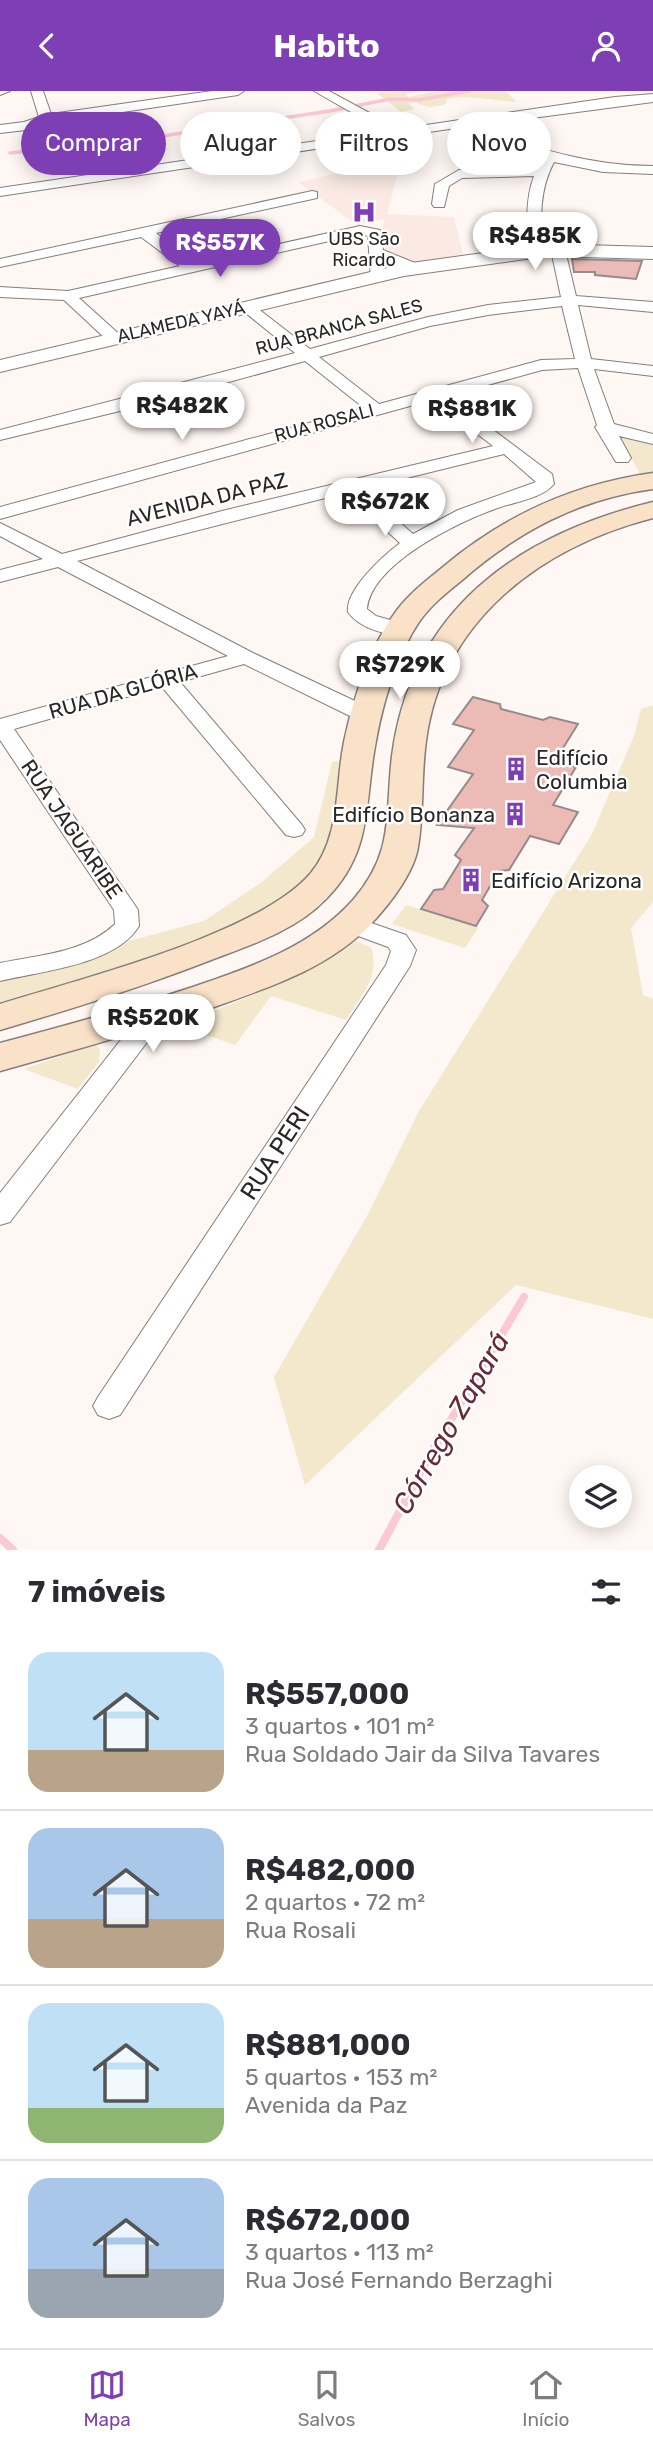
<!DOCTYPE html>
<html lang="pt">
<meta charset="utf-8">
<style>
body{margin:0;font-family:Rubik,sans-serif;background:#f7f7f7;color:#2b2b33;height:100vh;display:flex;flex-direction:column;font-size:26px;white-space:nowrap}
*{box-sizing:border-box;margin:0}
p{font-size:23px;color:#7c7c81}
.icon{flex:none;width:38px;height:38px;fill:none;stroke:currentColor;stroke-width:2;stroke-linecap:round;stroke-linejoin:round}
.map{position:relative;height:1459px;overflow:hidden}
.sheet{display:flex;flex-direction:column;background:#fff;flex:1}
.sheet>*{flex:none}
.banner{position:absolute;left:21px;top:21px;width:612px;height:63px;display:flex;gap:14px}
.fabs{position:absolute;left:569px;top:1374px;display:grid;gap:14px}
.fabs a{display:grid;place-items:center;width:63px;height:63px;border-radius:50%;background:#fff;box-shadow:0 4px 18px #0003;font-size:35px}
.price{position:absolute;translate:-50% -60px;padding:0 16px;border-radius:24px;background:#fff;color:#222;font-size:23px;line-height:46px;filter:drop-shadow(0 2px 4px #0008)}
.price::after{content:'';position:absolute;left:50%;top:42px;width:21px;height:16px;margin-left:-10px;background:inherit;clip-path:polygon(0 0,100% 0,50% 100%)}
.price.active{background:#7e3fb4;color:#fff}
ul{padding:0;list-style:none}
li{display:flex;align-items:center;gap:21px;height:175px;padding:0 28px}
li+li{border-top:2px solid #e1e1e2}
li span{display:grid;place-items:center;flex:none;width:196px;height:140px;border-radius:21px;color:#555}
li>.icon{margin-inline-start:auto}
span .icon{width:84px;height:84px;fill:#fffc;stroke-width:1}
li b{font-size:30px}
h2{display:flex;justify-content:space-between;align-items:center;height:84px;padding:0 28px;font-size:30px}
.chip{padding:0 24px;border-radius:32px;background:#fff;box-shadow:0 4px 18px #0003;font-size:24px;line-height:63px}
.chip.active{background:#7e3fb4;color:#fff}
header{display:flex;justify-content:space-between;align-items:center;height:91px;padding:0 28px;background:#7e3fb4;color:#fff;font-size:32px;font-weight:700}
.menu{display:flex;justify-content:space-around;align-items:center;height:98px;border-top:2px solid #e1e1e2;background:#fff;font-size:19px;color:#7c7c81}
.menu a{display:grid;justify-items:center;gap:4px}
.menu .active{color:#7e3fb4}
.map>svg:first-child{display:block}
.built{fill:#faeae3}
.green{fill:#f3e7cc}
.lines{fill:none;stroke-linecap:round;stroke-linejoin:round}
.stream-far1{stroke:#fac9d2;stroke-width:3.5}
.stream{stroke:#fac9d2;stroke-width:8}
.building{fill:#ecbbb5;stroke:#948c8b;stroke-width:2}
.minor-casing{stroke:#857e7b;stroke-width:2}
.tertiary-casing{stroke:#857e7b;stroke-width:2}
.secondary-casing{stroke:#857e7b;stroke-width:3}
.minor{fill:#fff;fill-rule:evenodd}
.tertiary{fill:#fff;fill-rule:evenodd}
.secondary{fill:#f9e2c7;fill-rule:evenodd}
.labels{text-anchor:middle;dominant-baseline:central;stroke-width:5;stroke-linejoin:round;paint-order:stroke}
.far-poi-label{font-size:18px;fill:#292625;stroke:#fff}
.far-street-label{font-size:18px;fill:#292625;stroke:#fff}
.street-label{font-size:21px;fill:#292625;stroke:#fff}
.poi-label{font-size:21px;fill:#292625;stroke:#fff;text-anchor:start}
.near-street-label{font-size:24px;fill:#292625;stroke:#fff}
.near-water-label{font-size:28px;font-style:italic;fill:#662b3a;stroke:#fff}
</style>
<header><svg class="icon" aria-label="back" viewBox="0 0 24 24"><path d="M15 5l-7 7 7 7"/></svg>Habito<svg class="icon" aria-label="person" viewBox="0 0 24 24"><circle cx="12" cy="8" r="4"/><path d="M4 21q1-7 8-7t8 7"/></svg></header>
<div class="map">
<svg width="653" height="1459" viewBox="0 0 653 1459">
<rect width="100%" height="100%" fill="#fff7f3"/>
<path class="built" d="M 400,74 L 387,123 L 454,126 L 463,164 L 413,173 L 380,160 L 384,128 L 357,134 L 298,91 L 339,82 Z"/>
<path class="green" d="M 386,0 L 424,0 L 406,3 L 408,6 L 437,0 L 505,0 L 517,11 C 494,10 469,3 447,8 L 446,13 C 433,17 427,17 416,11 L 408,12 L 415,18 L 401,21 L 377,2 Z
M 533,26 L 547,39 L 529,39 L 520,49 L 483,39 L 482,35 Z
M 618,342 L 653,352 L 653,385 L 641,385 Z
M 653,614 L 653,811 L 631,837 L 643,904 L 653,908 L 653,1228 L 516,1194 L 305,1394 L 274,1286 L 368,1123 L 419,1020 L 592,743 L 634,645 L 641,618 Z
M 354,666 L 338,764 L 252,837 L 0,923 L 0,890 L 129,850 L 204,830 L 262,791 L 314,746 L 332,671 Z
M 406,814 L 478,837 L 465,857 L 392,833 Z
M 351,847 L 371,857 C 381,884 360,907 346,929 L 271,905 L 235,954 L 175,933 C 238,913 299,887 351,847 Z
M 95,953 L 100,958 L 99,971 L 78,998 L 24,978 Z"/>
<g class="lines">
<path class="stream-far1" d="M 10,62 L 129,50 L 330,20 L 390,8 L 418,9 L 469,0"/>
<path class="stream" d="M 0,1447 L 13,1459
M 379,1459 L 427,1369 L 524,1206"/>
</g>
<path class="building" d="M 525,139 L 526,153 L 499,157 L 498,140 Z
M 572,168 L 642,170 L 636,188 L 595,184 L 595,181 L 574,181 Z
M 473,606 L 500,613 L 501,618 L 543,629 L 550,626 L 578,633 L 555,670 L 576,676 L 553,714 L 578,721 L 559,753 L 530,745 L 509,779 L 499,780 L 482,809 L 488,815 L 476,835 L 421,818 L 434,799 L 443,798 L 461,769 L 455,764 L 474,737 L 437,734 L 473,683 L 448,676 L 474,639 L 453,633 Z"/>
<g class="lines">
<g class="minor-casing">
<path id="minor" d="M 0,0 L 10,0 L 0,4 Z
M 31,0 L 43,0 L 51,23 L 212,0 L 244,0 L 238,4 L 48,32 L 26,39 L 0,42 L 0,34 L 24,31 L 39,26 Z
M 314,0 L 329,0 L 399,38 L 615,6 L 653,3 L 653,11 L 472,35 C 532,56 589,75 653,75 L 653,83 L 603,81 L 554,71 C 539,99 540,129 543,160 L 536,164 L 529,160 C 527,135 525,109 534,85 L 462,87 L 449,95 L 444,116 L 434,116 L 432,113 L 435,93 L 459,79 L 537,77 L 542,68 L 456,37 L 0,105 L 0,97 L 384,40 Z
M 312,100 L 317,101 L 317,107 L 156,142 L 194,172 L 360,135 L 380,139 L 383,159 L 420,174 L 422,177 L 420,180 L 410,180 L 383,169 L 384,185 L 376,190 L 371,188 L 368,145 L 360,143 L 79,207 L 120,244 L 122,247 L 120,250 L 108,250 L 64,209 L 0,206 L 0,196 L 68,200 L 180,175 L 141,146 L 0,176 L 0,168 Z
M 558,155 L 565,159 L 576,205 L 653,211 L 653,221 L 578,214 L 591,268 L 653,275 L 653,285 L 594,278 L 614,333 L 653,343 L 653,353 L 619,345 L 631,367 L 628,371 L 616,371 L 595,336 L 597,334 L 578,277 L 542,279 L 448,305 L 552,383 L 554,393 C 542,408 513,411 495,418 C 458,431 371,473 367,518 L 376,525 L 408,534 L 411,538 L 408,542 C 389,547 359,537 348,521 C 345,499 384,464 400,452 L 345,402 L 77,470 L 253,562 L 374,619 L 377,624 L 374,629 L 358,629 L 244,573 L 180,591 L 302,734 L 305,739 L 302,744 L 294,746 L 286,744 L 162,596 L 14,638 L 134,813 L 138,819 L 139,835 C 115,874 42,880 0,890 L 0,872 C 38,864 85,862 115,833 L 114,819 L 0,649 L 0,628 L 155,585 L 158,582 L 170,581 L 228,565 L 58,476 L 0,491 L 0,479 L 43,468 L 0,445 L 0,432 L 62,463 L 222,420 L 493,355 L 432,309 L 0,428 L 0,416 L 364,317 L 305,270 L 153,312 L 0,349 L 0,339 L 295,262 L 242,219 L 239,216 L 242,213 L 252,213 L 310,258 L 428,226 L 488,214 L 561,206 L 551,159 ZM 562,215 L 575,268 L 541,269 L 379,313 L 319,266 L 430,235 L 488,224 ZM 504,363 L 536,391 L 458,419 L 413,443 L 362,398 Z
M 351,825 L 406,844 L 416,859 L 410,875 L 120,1324 L 109,1328 L 98,1324 L 93,1315 L 98,1306 L 386,874 L 391,860 L 388,856 L 342,839 L 339,833 L 342,827 Z
M 155,914 L 164,917 L 168,923 L 164,929 L 10,1131 L 0,1134 L 0,1102 L 146,917 Z"/>
</g>
<g class="tertiary-casing">
<path id="tertiary" d="M 548,153 L 653,156 L 653,168 L 548,165 L 404,185 L 0,281 L 0,269 L 404,173 Z"/>
</g>
<g class="secondary-casing">
<path id="secondary" d="M 653,382 L 653,398 C 578,408 517,441 461,490 C 446,502 430,515 419,531 C 397,564 383,611 376,650 C 364,710 374,759 327,807 C 297,839 251,854 211,869 C 142,896 71,918 0,939 L 0,913 C 80,888 257,844 310,783 C 341,747 335,695 344,651 C 353,608 370,555 397,519 C 410,502 427,489 443,476 C 505,424 573,393 653,382 Z
M 653,411 L 653,427 C 541,456 442,529 426,650 C 421,685 424,722 418,756 C 414,782 389,814 371,833 C 329,877 270,896 214,916 C 143,940 72,960 0,980 L 0,952 C 65,935 129,917 193,896 C 251,876 311,856 353,809 C 395,761 385,723 392,665 C 411,518 518,444 653,411 Z"/>
</g>
<use href="#minor" class="minor"/>
<use href="#tertiary" class="tertiary"/>
<use href="#secondary" class="secondary"/>
</g>
<defs>
<g id="hospital-bare" transform="scale(1.89)"><path d="M-5-5h3v3.5h4V-5h3V5h-3V1.5h-4V5h-3Z" fill="#7e3fb4" stroke="#fff" stroke-width="2.5" paint-order="stroke"/></g>
<g id="building-bare" transform="scale(1.89)"><path d="M-4-6H4V6H1V3H-1V6H-4ZM-2.5-4.3h1.7v1.8h-1.7ZM.8-4.3h1.7v1.8H.8ZM-2.5-1h1.7V.8h-1.7ZM.8-1h1.7V.8H.8Z" fill="#7e3fb4" stroke="#fff" stroke-width="2.5" paint-order="stroke"/></g>
</defs>
<g fill-rule="evenodd">
<use href="#hospital-bare" x="364" y="121"/>
<use href="#building-bare" x="516" y="678"/>
<use href="#building-bare" x="515" y="723"/>
<use href="#building-bare" x="471" y="789"/>
</g>
<g class="labels">
<g class="far-poi-label">
<text x="364" y="148">UBS São<tspan x="364" dy="21">Ricardo</tspan></text>
</g>
<g class="far-street-label">
<text transform="translate(181 231) rotate(-13)">ALAMEDA YAYÁ</text>
<text transform="translate(339 236) rotate(-15)">RUA BRANCA SALES</text>
<text transform="translate(324 332) rotate(-15)">RUA ROSALI</text>
</g>
<g class="street-label">
<text transform="translate(207 408) rotate(-14)">AVENIDA DA PAZ</text>
<text transform="translate(123 600) rotate(-16)">RUA DA GLÓRIA</text>
<text transform="translate(72 738) rotate(56)">RUA JAGUARIBE</text>
</g>
<g class="poi-label">
<text x="536" y="666">Edifício<tspan x="536" dy="24">Columbia</tspan></text>
<text x="495" y="723" text-anchor="end">Edifício Bonanza</text>
<text x="491" y="789">Edifício Arizona</text>
</g>
<g class="near-street-label">
<text transform="translate(275 1062) rotate(-57)">RUA PERI</text>
</g>
<g class="near-water-label">
<text transform="translate(451 1332) rotate(-60)">Córrego Zapará</text>
</g>
</g>
</svg>
<div class="fabs">
<a><svg class="icon" aria-label="layers" viewBox="0 0 24 24"><path d="M12 4l9 5-9 5-9-5zM3 14l9 5 9-5"/></svg></a>
</div>
<b class="price" style="left:535px;top:181px">R$485K</b>
<b class="price active" style="left:220px;top:188px">R$557K</b>
<b class="price" style="left:182px;top:351px">R$482K</b>
<b class="price" style="left:472px;top:354px">R$881K</b>
<b class="price" style="left:385px;top:447px">R$672K</b>
<b class="price" style="left:400px;top:610px">R$729K</b>
<b class="price" style="left:153px;top:963px">R$520K</b>
<div class="banner">
<a class="chip active">Comprar</a>
<a class="chip">Alugar</a>
<a class="chip">Filtros</a>
<a class="chip">Novo</a>
</div>
</div>
<section class="sheet">
<h2>7 imóveis<svg class="icon" aria-label="filters" viewBox="0 0 24 24"><path d="M4 7h16M4 17h16"/><circle cx="9" cy="7" r="2"/><circle cx="15" cy="17" r="2"/></svg></h2>
<ul>
<li><span style="background:linear-gradient(#bfe0f5 70%,#b9a48a 0)"><svg class="icon" aria-label="home" viewBox="0 0 24 24"><path d="M3 11l9-7 9 7M6 9v11h12V9"/></svg></span><div><b>R$557,000</b><p>3 quartos · 101 m²</p><p>Rua Soldado Jair da Silva Tavares</p></div></li>
<li><span style="background:linear-gradient(#a9c7e8 65%,#b9a48a 0)"><svg class="icon" aria-label="home" viewBox="0 0 24 24"><path d="M3 11l9-7 9 7M6 9v11h12V9"/></svg></span><div><b>R$482,000</b><p>2 quartos · 72 m²</p><p>Rua Rosali</p></div></li>
<li><span style="background:linear-gradient(#bfe0f5 75%,#8fb573 0)"><svg class="icon" aria-label="home" viewBox="0 0 24 24"><path d="M3 11l9-7 9 7M6 9v11h12V9"/></svg></span><div><b>R$881,000</b><p>5 quartos · 153 m²</p><p>Avenida da Paz</p></div></li>
<li><span style="background:linear-gradient(#a9c7e8 65%,#9aa5b1 0)"><svg class="icon" aria-label="home" viewBox="0 0 24 24"><path d="M3 11l9-7 9 7M6 9v11h12V9"/></svg></span><div><b>R$672,000</b><p>3 quartos · 113 m²</p><p>Rua José Fernando Berzaghi</p></div></li>
</ul>
</section>
<nav class="menu">
<a class="active"><svg class="icon" aria-label="map" viewBox="0 0 24 24"><path d="M3 6l6-2 6 2 6-2v14l-6 2-6-2-6 2zM9 4v14M15 6v14"/></svg>Mapa</a>
<a><svg class="icon" aria-label="saved" viewBox="0 0 24 24"><path d="M7 4h10v16l-5-4-5 4z"/></svg>Salvos</a>
<a><svg class="icon" aria-label="home" viewBox="0 0 24 24"><path d="M3 11l9-7 9 7M6 9v11h12V9"/></svg>Início</a>
</nav>
